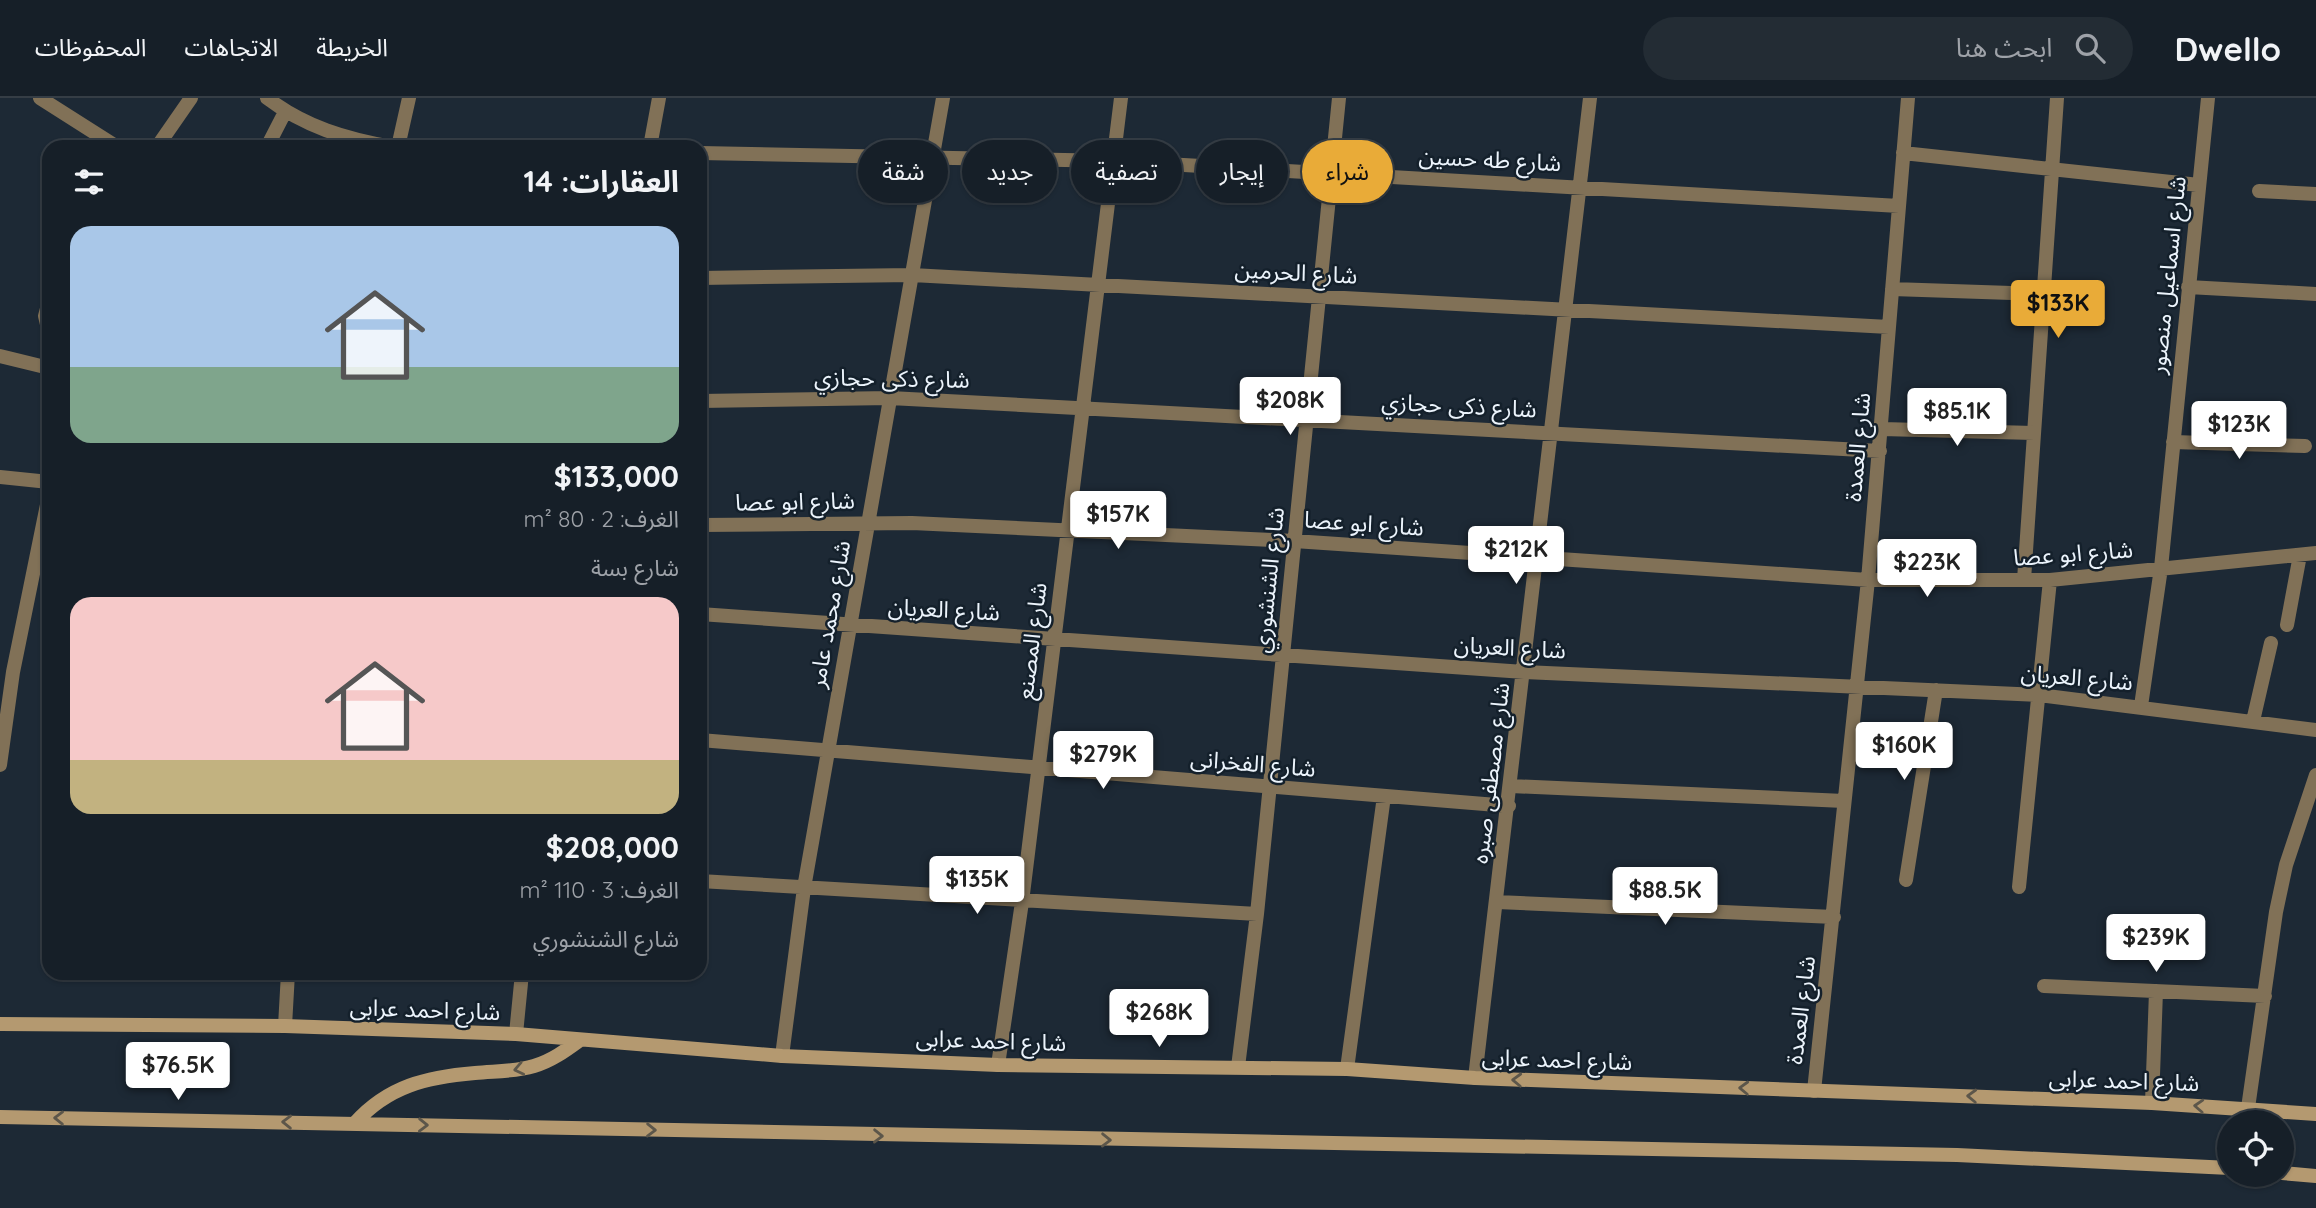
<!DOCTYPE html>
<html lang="ar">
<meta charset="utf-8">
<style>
body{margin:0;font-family:Quicksand,"Noto Sans Arabic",sans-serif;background:#232c34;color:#f1f3f6;direction:rtl;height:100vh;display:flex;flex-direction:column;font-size:26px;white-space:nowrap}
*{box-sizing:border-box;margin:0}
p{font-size:23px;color:#9ea2a8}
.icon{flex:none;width:38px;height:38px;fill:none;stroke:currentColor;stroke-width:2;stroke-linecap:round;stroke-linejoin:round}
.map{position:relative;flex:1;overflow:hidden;direction:ltr}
.panel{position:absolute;left:42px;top:42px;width:665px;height:840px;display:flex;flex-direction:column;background:#161f28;border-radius:21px;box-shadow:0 2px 5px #0004,0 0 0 2px #353d45;direction:rtl}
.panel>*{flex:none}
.top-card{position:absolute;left:728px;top:42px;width:665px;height:63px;direction:rtl;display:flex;gap:14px}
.fabs{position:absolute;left:2217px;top:1012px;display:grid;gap:14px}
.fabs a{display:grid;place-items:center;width:77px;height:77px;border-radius:50%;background:#161f28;box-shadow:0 2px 5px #0004,0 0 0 2px #353d45;font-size:35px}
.price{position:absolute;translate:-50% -60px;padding:0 16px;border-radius:7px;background:#fff;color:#222;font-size:23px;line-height:46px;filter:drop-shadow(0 2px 4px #0008)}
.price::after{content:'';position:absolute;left:50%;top:42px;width:21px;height:16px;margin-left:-10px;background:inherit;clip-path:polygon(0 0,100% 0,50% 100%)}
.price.on{background:#e9ab38;color:#111}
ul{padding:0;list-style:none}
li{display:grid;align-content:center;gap:14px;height:371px;padding:0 28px}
li span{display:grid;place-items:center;height:217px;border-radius:21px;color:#555}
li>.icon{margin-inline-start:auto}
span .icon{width:126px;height:126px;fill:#fffc;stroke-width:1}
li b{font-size:30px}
h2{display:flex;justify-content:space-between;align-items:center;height:84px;padding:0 28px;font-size:30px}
.pill{padding:0 24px;border-radius:32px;background:#161f28;box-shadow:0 2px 5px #0004,0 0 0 2px #353d45;font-size:24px;line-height:63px}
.pill.on{background:#e9ab38;color:#111}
header{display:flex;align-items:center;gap:42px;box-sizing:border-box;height:98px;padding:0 35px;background:#161f28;border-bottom:2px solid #353d45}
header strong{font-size:33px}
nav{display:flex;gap:38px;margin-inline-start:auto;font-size:24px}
.search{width:490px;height:63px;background:#232c34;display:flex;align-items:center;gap:18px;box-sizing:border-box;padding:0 24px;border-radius:38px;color:#9ea2a8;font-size:26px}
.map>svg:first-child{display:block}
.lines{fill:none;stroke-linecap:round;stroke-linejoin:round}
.lane{stroke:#817157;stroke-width:14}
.street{stroke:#817157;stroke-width:14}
.secondary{stroke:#b49970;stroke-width:14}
.oneway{stroke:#5c564a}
.labels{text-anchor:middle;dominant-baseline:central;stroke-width:5;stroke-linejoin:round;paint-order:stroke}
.street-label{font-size:23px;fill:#ecf4fc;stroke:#14202b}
</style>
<header>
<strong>Dwello</strong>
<div class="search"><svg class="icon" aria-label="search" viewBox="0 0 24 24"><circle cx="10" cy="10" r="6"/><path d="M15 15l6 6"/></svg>ابحث هنا</div>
<nav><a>الخريطة</a><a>الاتجاهات</a><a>المحفوظات</a></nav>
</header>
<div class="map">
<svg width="2316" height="1110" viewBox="0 0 2316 1110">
<rect width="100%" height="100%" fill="#1d2935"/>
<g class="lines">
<path class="lane" d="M 285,928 L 288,875"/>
<path class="street" d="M 40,0 L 117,49
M 267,0 C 305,29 346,41 392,49
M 157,49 L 191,0
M 267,49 L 285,14
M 398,49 L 409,0
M 650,49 L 659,0
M 700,55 L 1113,63 L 1899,108
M 1903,55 L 2199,87
M 2259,93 L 2316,96
M 700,180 L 912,177 L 1889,229
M 2188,189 L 2316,196
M 1892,191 L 2044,196
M 49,203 L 45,218 L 49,235
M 0,258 L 49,270
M 700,303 L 890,300 L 1880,353
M 1882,331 L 2034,335
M 2173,344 L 2305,348
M 0,379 L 49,384
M 700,427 L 912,425 L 1294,443 L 1868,482 L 2050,482 L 2316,455
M 2024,482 L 2057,0
M 700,516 L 1524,574 L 2039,597 L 2316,632
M 2287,527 L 2300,457
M 2141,608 L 2161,470 L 2208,0
M 2253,623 L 2271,545
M 700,642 L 1509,708
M 0,667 L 13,574 L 49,397
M 1511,688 L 1844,703
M 1906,782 L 1936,592
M 700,783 L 1257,816
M 2019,789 L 2050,482
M 1497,804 L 1834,819
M 2044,888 L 2265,898
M 516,936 L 522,875
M 782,958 L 804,790 L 943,0
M 998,967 L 1022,804 L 1121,0
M 1238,969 L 1257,816 L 1339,0
M 1347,971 L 1384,698
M 1475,980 L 1590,0
M 1814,993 L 1868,482 L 1908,0
M 2152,1005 L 2156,893
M 2248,1010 L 2276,814 L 2286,767 L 2316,677"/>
<path class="secondary" d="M 0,926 L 285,928 L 516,936 L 782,958 L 998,967 L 1347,971 L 1475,980 L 2152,1005 L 2316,1016
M 0,1019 L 1957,1057 L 2230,1070
M 355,1025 C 388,988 427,979 475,975 C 495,973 514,974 534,968 C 551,963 565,953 580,942
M 2282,1075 L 2316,1078"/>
</g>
<defs><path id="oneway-chevron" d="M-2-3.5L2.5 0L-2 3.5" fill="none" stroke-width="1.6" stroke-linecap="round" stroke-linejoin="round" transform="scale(1.75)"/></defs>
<g class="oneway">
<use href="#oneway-chevron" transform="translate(519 971) rotate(168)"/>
<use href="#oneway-chevron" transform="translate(1517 982) rotate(-178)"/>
<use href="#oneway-chevron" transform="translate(1744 990) rotate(-178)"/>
<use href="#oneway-chevron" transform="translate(1972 998) rotate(-178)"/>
<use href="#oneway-chevron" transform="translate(2199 1008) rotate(-177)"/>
<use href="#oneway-chevron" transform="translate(59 1020) rotate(-179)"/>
<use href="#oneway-chevron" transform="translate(287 1024) rotate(-179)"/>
<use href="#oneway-chevron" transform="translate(423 1027) rotate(1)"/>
<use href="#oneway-chevron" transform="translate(651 1032) rotate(1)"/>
<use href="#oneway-chevron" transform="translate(878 1038) rotate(1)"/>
<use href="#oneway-chevron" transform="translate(1106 1042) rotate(1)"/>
</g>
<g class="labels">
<g class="street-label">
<text transform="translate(1490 61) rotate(3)">شارع طه حسين</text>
<text transform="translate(1296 174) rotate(3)">شارع الحرمين</text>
<text transform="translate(2167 177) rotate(-84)">شارع اسماعيل منصور</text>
<text transform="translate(892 280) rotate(1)">شارع ذكى حجازي</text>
<text transform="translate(1459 307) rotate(3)">شارع ذكى حجازي</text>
<text transform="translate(1857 349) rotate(-85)">شارع العمدة</text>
<text transform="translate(795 403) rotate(-1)">شارع ابو عصا</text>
<text transform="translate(1364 425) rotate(4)">شارع ابو عصا</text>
<text transform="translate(2073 455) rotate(-4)">شارع ابو عصا</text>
<text transform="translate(1268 482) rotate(-84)">شارع الشنشوري</text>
<text transform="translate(944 511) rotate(3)">شارع العريان</text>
<text transform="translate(829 516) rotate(-80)">شارع محمد عامر</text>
<text transform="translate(1031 543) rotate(-83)">شارع المصنع</text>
<text transform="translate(1510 549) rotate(3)">شارع العريان</text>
<text transform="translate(2077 579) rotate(5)">شارع العريان</text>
<text transform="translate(1253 665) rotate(5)">شارع الفخرانى</text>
<text transform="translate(1490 675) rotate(-83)">شارع مصطفى صبره</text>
<text transform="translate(425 911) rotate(2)">شارع احمد عرابى</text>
<text transform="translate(1800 912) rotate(-83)">شارع العمدة</text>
<text transform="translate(991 942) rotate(2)">شارع احمد عرابى</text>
<text transform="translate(1557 961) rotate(2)">شارع احمد عرابى</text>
<text transform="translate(2124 982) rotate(2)">شارع احمد عرابى</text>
</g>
</g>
</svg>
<div class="fabs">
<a><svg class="icon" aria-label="locate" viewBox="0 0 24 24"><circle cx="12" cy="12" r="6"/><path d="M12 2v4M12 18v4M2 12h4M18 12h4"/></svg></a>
</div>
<b class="price on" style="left:2058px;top:242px">$133K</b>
<b class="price" style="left:1290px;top:339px">$208K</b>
<b class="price" style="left:1957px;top:350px">$85.1K</b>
<b class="price" style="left:2239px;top:363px">$123K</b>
<b class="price" style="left:1118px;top:453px">$157K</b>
<b class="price" style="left:1516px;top:488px">$212K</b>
<b class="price" style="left:1927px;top:501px">$223K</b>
<b class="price" style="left:1904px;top:684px">$160K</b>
<b class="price" style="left:1103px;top:693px">$279K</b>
<b class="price" style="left:977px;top:818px">$135K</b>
<b class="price" style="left:1665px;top:829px">$88.5K</b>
<b class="price" style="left:2156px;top:876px">$239K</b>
<b class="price" style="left:1159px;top:951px">$268K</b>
<b class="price" style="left:178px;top:1004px">$76.5K</b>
<div class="top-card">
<a class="pill on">شراء</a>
<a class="pill">إيجار</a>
<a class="pill">تصفية</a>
<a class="pill">جديد</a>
<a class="pill">شقة</a>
</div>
<section class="panel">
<h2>العقارات: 14<svg class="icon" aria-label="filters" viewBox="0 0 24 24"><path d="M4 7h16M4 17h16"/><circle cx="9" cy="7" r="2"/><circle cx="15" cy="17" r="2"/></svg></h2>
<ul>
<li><span style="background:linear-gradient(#a9c7e8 65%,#7fa58c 0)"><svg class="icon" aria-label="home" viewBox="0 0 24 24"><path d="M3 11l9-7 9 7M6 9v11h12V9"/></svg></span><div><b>$133,000</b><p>الغرف: 2 · 80 m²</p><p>شارع بسة</p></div></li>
<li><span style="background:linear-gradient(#f6c9c9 75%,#c2b280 0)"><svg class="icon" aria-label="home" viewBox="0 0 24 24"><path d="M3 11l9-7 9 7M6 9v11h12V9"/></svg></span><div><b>$208,000</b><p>الغرف: 3 · 110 m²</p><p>شارع الشنشوري</p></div></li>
</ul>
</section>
</div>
